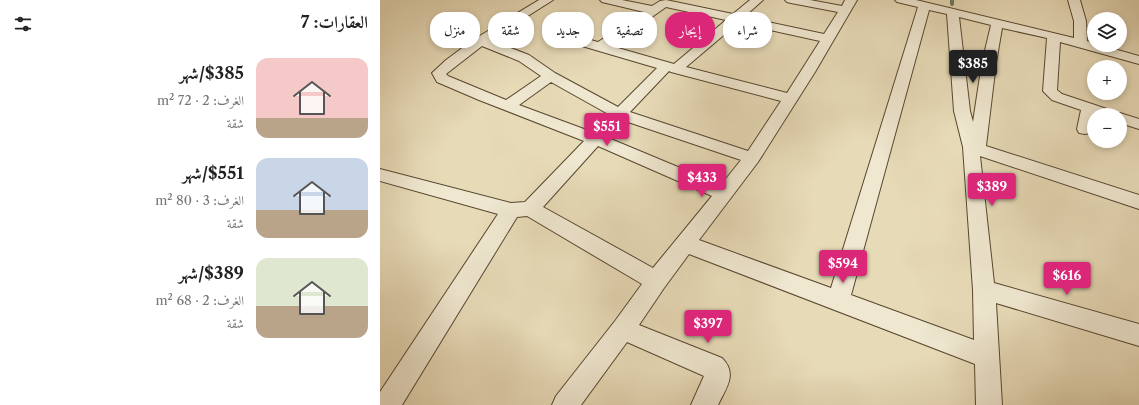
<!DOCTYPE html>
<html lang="ar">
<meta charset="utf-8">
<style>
body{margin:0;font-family:"Libre Caslon Text",Amiri,serif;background:#f2f2f2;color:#222;direction:rtl;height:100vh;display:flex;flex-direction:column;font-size:15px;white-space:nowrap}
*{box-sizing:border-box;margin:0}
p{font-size:13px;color:#767676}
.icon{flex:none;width:22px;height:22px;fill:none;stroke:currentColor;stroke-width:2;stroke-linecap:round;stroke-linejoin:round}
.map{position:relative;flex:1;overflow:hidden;direction:ltr}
.drawer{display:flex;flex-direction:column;background:#fff;width:380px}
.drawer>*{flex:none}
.top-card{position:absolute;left:12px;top:12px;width:380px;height:36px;direction:rtl;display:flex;gap:8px}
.buttons{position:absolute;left:707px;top:12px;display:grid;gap:8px}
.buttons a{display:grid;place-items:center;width:40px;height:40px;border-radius:50%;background:#fff;box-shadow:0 2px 6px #0003;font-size:20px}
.price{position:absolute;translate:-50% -34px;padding:0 9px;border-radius:4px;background:#db2777;color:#fff;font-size:13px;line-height:26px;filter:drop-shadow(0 1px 2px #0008)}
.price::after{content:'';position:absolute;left:50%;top:24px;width:12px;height:9px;margin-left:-6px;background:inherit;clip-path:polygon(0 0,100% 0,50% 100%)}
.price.active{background:#222;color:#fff}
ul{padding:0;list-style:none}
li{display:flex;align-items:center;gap:12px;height:100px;padding:0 12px}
li span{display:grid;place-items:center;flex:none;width:112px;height:80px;border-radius:12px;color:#555}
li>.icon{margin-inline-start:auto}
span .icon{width:48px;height:48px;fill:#fffc;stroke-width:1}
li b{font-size:17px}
h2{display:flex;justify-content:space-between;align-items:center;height:48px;padding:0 12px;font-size:17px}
.tag{padding:0 14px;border-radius:16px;background:#fff;box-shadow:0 2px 6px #0003;font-size:14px;line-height:36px}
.tag.active{background:#db2777;color:#fff}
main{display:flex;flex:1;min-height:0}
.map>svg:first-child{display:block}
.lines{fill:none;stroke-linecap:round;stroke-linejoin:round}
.stream{stroke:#6b7967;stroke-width:4}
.minor-casing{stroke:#58462e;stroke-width:2}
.minor{fill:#efe7d0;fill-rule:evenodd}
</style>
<main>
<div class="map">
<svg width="759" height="405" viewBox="0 0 759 405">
<rect width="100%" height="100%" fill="#e7dab7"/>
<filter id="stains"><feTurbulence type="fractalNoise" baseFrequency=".005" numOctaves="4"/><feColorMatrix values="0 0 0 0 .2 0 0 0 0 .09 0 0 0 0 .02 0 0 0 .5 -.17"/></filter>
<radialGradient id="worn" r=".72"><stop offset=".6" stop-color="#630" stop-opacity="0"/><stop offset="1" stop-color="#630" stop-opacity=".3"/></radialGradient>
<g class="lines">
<path class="stream" d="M 572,0 L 572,4"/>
<g class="minor-casing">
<path id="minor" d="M 159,0 L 173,0 L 110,40 L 149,55 L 175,73 L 238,107 L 277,68 L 202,46 L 201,43 L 202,40 L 207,39 L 218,42 L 264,12 L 222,2 L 220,0 L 242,0 L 272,6 L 280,1 L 286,0 L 353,14 L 370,0 L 383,0 L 364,17 L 444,34 L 458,12 L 411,3 L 407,2 L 405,0 L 430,0 L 462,6 L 465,0 L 477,0 L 435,72 L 378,162 L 319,240 L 451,288 L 538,7 L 517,2 L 515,0 L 536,0 L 694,38 L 694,21 L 688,0 L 700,0 L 706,21 L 707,41 L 714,43 L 714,45 L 720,45 L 759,56 L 759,64 L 680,42 L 677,90 L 682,94 L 736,112 L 737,114 L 740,113 L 759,119 L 759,129 L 740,123 L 740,115 L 714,115 L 713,129 L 711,133 L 705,134 L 699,133 L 697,129 L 701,110 L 672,100 L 663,91 L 667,38 L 622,28 L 616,63 L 606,146 L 759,195 L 759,209 L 600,156 L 614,283 L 759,324 L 759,346 L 616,303 L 622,405 L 596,405 L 595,364 L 309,254 L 284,288 L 259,325 L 342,358 C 358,374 346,388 338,405 L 311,405 L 324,376 L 247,342 L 201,405 L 172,405 L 176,396 L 235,321 L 262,284 L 147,216 L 137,217 L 22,405 L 0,405 L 0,392 L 118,214 L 0,181 L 0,169 L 131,203 L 145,202 L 204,141 L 99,100 L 57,82 L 52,73 L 66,60 L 93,40 ZM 286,7 L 346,20 L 294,64 L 231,46 ZM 549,10 L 567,14 L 574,111 L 583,147 L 593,290 L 594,340 L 471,295 ZM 579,17 L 611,25 L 602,63 L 593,122 L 590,111 ZM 358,23 L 440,41 L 407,93 L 306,67 ZM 102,46 L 139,61 L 161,76 L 126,100 L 68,76 L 66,74 ZM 289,71 L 291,72 L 401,101 L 368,151 L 250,112 ZM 171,82 L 230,115 L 212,132 L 139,105 ZM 242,120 L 361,160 L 341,185 L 226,137 ZM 218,146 L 332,196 L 273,268 L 163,207 Z"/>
</g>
<use href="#minor" class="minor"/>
</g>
<rect width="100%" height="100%" filter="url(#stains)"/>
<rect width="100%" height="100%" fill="url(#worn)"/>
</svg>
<div class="buttons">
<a><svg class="icon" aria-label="layers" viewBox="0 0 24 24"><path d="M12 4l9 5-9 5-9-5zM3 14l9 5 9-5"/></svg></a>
<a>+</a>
<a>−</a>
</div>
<b class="price active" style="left:593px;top:84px">$385</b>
<b class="price" style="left:227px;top:147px">$551</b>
<b class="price" style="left:322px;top:198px">$433</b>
<b class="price" style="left:612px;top:207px">$389</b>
<b class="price" style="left:463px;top:284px">$594</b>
<b class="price" style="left:687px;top:296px">$616</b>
<b class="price" style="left:328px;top:344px">$397</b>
<div class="top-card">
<a class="tag">شراء</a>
<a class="tag active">إيجار</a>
<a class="tag">تصفية</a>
<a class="tag">جديد</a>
<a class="tag">شقة</a>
<a class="tag">منزل</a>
</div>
</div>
<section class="drawer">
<h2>العقارات: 7<svg class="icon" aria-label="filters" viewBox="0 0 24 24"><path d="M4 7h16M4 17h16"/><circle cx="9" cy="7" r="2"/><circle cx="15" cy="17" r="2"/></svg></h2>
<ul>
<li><span style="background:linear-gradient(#f6c9c9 75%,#b9a48a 0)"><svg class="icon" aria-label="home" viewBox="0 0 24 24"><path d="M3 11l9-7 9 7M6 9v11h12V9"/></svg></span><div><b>$385/شهر</b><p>الغرف: 2 · 72 m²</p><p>شقة</p></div></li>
<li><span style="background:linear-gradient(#c9d6e8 65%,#b9a48a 0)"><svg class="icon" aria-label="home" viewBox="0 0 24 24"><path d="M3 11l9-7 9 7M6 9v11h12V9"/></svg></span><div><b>$551/شهر</b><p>الغرف: 3 · 80 m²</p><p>شقة</p></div></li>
<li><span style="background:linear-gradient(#dfe7d0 60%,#b9a48a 0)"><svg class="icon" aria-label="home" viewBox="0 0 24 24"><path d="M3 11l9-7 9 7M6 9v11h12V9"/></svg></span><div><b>$389/شهر</b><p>الغرف: 2 · 68 m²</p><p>شقة</p></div></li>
</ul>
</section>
</main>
